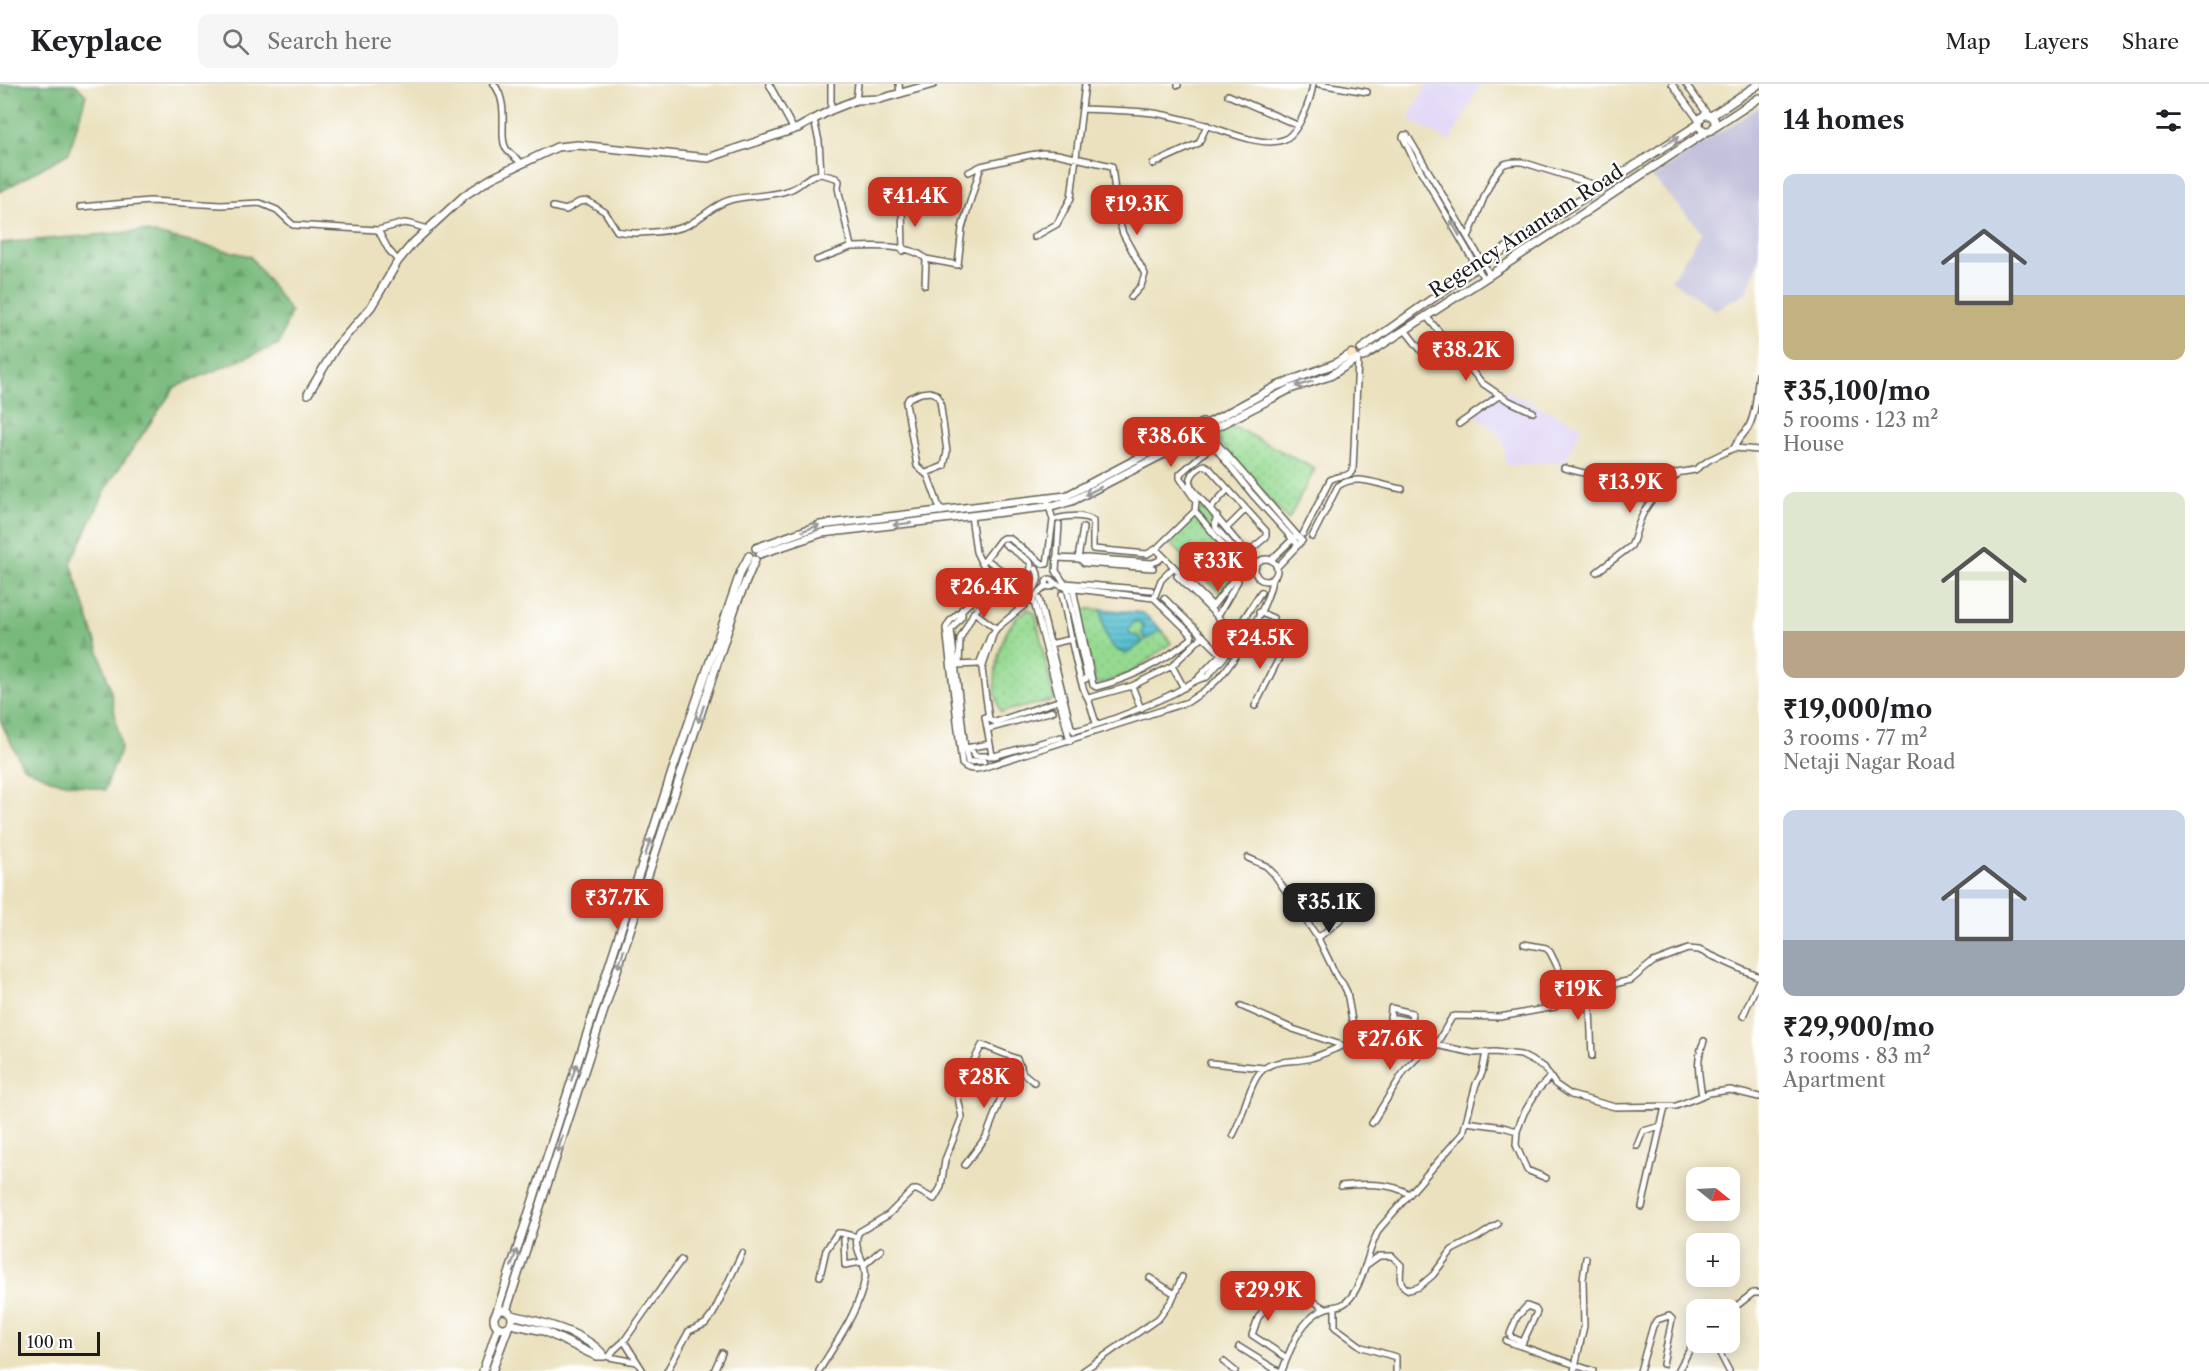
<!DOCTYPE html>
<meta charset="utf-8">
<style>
body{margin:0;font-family:"Libre Caslon Text",serif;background:#f6f6f6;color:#202124;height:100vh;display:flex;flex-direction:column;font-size:22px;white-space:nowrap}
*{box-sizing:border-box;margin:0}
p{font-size:20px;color:#757577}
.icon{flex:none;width:33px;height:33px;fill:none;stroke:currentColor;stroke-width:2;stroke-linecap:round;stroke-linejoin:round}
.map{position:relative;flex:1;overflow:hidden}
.sheet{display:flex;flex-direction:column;background:#fff;width:450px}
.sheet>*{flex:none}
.needle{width:39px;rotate:108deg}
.fabs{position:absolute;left:1686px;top:1083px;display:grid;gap:12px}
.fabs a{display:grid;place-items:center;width:54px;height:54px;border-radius:12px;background:#fff;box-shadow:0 3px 15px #0003;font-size:30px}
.scale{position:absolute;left:18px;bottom:15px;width:82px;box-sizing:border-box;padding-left:6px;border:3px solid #1c1c1c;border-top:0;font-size:16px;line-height:21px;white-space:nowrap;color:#1c1c1c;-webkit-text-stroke:4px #fff;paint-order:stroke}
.price{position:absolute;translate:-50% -51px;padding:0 14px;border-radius:12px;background:#c8321e;color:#fff;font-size:20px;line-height:39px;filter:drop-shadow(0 2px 3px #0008)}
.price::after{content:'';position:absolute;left:50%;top:36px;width:18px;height:14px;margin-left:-9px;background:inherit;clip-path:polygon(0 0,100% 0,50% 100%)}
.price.selected{background:#222;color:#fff}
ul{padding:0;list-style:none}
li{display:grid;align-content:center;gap:12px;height:318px;padding:0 24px}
li span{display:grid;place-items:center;height:186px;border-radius:12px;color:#555}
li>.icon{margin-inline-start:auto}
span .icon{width:108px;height:108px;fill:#fffc;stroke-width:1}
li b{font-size:26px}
h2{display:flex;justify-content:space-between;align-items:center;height:72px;padding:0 24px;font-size:26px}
header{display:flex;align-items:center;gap:36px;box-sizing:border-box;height:84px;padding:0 30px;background:#fff;border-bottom:2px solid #e0e0e0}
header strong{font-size:28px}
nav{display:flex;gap:33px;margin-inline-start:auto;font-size:21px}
.search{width:420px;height:54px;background:#f6f6f6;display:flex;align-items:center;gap:15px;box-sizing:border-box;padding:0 21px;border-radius:12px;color:#757577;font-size:22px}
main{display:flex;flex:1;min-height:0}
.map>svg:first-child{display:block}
.built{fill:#dfd5f5}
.industrial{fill:#c3c1db}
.grass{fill:url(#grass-dots);stroke:#597b57;stroke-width:1.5}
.forest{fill:url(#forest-firs);stroke:#4a6b4c;stroke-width:1.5}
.water{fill:url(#water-rules);stroke:#386e76;stroke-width:1.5}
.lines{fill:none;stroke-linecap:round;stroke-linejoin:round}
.minor-casing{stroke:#646155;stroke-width:8}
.tertiary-casing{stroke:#646155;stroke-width:10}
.secondary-casing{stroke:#646155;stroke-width:11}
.minor{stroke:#fff;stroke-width:5}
.tertiary{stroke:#fff;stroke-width:7}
.secondary{stroke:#fde5c5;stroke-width:8}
.oneway{stroke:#999}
.labels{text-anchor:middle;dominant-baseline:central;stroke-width:4.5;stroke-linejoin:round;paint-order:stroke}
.street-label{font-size:20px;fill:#1c1c1c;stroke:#fff}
</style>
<header>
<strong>Keyplace</strong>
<div class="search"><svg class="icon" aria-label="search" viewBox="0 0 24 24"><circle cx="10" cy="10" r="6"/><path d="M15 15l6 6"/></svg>Search here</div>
<nav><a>Map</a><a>Layers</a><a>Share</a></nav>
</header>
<main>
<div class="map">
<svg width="1759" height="1287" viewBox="0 0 1759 1287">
<defs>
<pattern id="grass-dots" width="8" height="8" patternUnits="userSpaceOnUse" patternTransform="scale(1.5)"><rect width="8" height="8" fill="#96da92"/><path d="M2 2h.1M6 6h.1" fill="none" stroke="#81ba7d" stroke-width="1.8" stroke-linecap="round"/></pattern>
<pattern id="forest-firs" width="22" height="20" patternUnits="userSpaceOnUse" patternTransform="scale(1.5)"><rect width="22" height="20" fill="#78ba7c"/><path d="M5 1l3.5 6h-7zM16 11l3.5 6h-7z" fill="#679f6b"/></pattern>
<pattern id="water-rules" width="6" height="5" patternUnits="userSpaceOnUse" patternTransform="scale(1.5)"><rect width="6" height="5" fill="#54bfd0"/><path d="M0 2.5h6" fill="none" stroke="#459aa8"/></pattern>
</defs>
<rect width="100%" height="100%" fill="#fff"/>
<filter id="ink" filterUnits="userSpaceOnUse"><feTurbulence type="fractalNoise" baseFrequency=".0167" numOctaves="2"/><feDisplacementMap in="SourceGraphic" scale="12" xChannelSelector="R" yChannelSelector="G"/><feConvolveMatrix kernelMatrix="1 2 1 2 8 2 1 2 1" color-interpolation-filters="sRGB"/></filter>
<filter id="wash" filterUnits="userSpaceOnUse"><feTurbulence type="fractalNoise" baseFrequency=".008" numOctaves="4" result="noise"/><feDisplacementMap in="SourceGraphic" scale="24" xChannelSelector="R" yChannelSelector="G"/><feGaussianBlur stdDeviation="1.35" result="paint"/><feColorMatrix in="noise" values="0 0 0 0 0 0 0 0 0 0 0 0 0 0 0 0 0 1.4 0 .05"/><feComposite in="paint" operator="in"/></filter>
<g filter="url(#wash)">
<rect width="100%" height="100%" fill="#ebe1be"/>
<path class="built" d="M 1427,0 L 1481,0 L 1450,58 L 1408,35 Z
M 1495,302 L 1582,342 L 1564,381 L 1552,378 L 1507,382 L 1502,356 L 1496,348 L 1477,333 L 1474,323 L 1489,311 Z"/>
<path class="industrial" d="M 1759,23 L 1759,175 L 1747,208 L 1715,226 L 1671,196 L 1702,148 L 1652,93 Z"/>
<path class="grass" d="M 1226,342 L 1239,345 L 1315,385 L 1288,436 L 1219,358 L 1218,348 Z
M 1204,425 L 1247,468 L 1248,472 L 1225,514 L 1170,459 L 1170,455 L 1200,426 Z
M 1077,524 L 1143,529 L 1163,547 L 1171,559 L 1131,589 L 1097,601 L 1095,599 Z
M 1028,525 L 1035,529 L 1054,614 L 1051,617 L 1001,628 C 987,601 999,538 1028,525 Z"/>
<path class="forest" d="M 0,0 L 75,0 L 86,11 L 69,69 L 0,108 Z
M 143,147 L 250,172 L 291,228 L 279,260 L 175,303 L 109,399 L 71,479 L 110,603 L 121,664 L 105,706 L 55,697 L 23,683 L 0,636 L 0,159 Z"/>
<path class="water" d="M 1101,525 L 1143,529 L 1163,547 L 1159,547 L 1146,556 L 1142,550 L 1143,542 L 1138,538 L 1134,538 L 1129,544 L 1129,548 L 1135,552 L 1139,552 L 1143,558 L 1127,570 C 1104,565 1104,545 1101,525 Z"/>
</g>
<g filter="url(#ink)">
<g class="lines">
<g class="minor-casing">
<path id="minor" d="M 494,0 C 511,23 497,53 507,66 C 511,71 517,75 522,79
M 769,0 L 794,46
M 831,0 L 831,26
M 899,0 L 900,10
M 1319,0 L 1367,8
M 1672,0 L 1699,37
M 1686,0 L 1708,31
M 1178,1 L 1178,0
M 1228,11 L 1297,41
M 856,16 L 858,0
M 1083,25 C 1106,26 1130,26 1153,29 C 1168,31 1183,35 1198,39 C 1222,45 1260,64 1283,56 C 1299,50 1311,15 1313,0
M 814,36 L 819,57 L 821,90 L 836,94 L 839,97 L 838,104 L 851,163 C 872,162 910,160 926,175 L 925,201
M 1153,80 L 1199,59 L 1207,41
M 969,88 L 981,82 L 1030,71 L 1043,69 L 1057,70 L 1112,82 L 1118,134 L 1123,150 L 1145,190 L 1141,202 L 1131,213
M 902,122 L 903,167
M 80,123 L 150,117 L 221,121 L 260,119 L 277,126 L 293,141 L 378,146 L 404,139 L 411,140 L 428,145
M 553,123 L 566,126 L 579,118 L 588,117 L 605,128 L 617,147 C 632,151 671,148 686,142 C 701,135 714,120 730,116 C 749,111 770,113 789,106 C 802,102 806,91 821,90
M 378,146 L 388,165 L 398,177
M 1034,153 L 1057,140 L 1071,114 L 1085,0
M 1468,153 C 1477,135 1489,92 1503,81 C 1509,77 1515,78 1522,78 L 1602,103
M 926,175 L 958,181 L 962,144 L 981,82
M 817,176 L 851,163
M 1484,195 L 1412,72 L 1403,53 L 1404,51 L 1407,51 L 1490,191
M 1426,232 L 1482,299 L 1507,316 L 1533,328
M 1405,246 L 1427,274
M 1459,340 L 1500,311
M 1208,349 L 1302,457
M 1205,351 L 1252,410 L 1298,461
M 1734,364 L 1759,366
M 1204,381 L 1209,384 L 1266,447 L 1266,453 L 1248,468 L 1245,467 L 1191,403 C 1188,392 1195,386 1204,381 Z
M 1564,384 L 1620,398 L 1695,386 L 1709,376 L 1734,364 C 1738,356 1743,351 1748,344 C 1757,328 1756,307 1759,290
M 926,389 L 944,382 L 947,368 L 940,316 L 936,310 L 930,308 L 921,309 L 909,314 L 906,319 L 917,382 L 928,392 L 941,428
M 1047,415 L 1053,436
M 1210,425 L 1228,405
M 1195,427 L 1156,465 L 1147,470 L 1093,465 L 1093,437 C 1084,430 1063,432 1053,436 L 1047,480 L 1043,480 L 1009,454 L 1003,454 L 1000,456 L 982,480 L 991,490 L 989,501 L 950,537 L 946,544 L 962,680 C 972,690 985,683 997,679 L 1188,618 C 1196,612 1207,606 1215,598 C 1234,580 1269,521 1272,495
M 971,432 L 976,468 L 982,480
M 1217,432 L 1215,438 L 1216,444 L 1249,481
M 1059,440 L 1056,487 L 1064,499 L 1151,506
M 1227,444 L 1246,425
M 1303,450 L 1330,396 C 1338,390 1347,395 1353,386 L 1358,275
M 1312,453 L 1338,402 C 1357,388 1380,402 1402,405
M 1005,460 L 1030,478 C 1034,487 1025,493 1020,500
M 1156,465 L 1213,522 L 1242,484 L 1195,427 L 1196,417 L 1180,394 L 1180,390 L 1216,358
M 1056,474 L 1080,475 L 1086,474 L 1152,479 L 1158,477 L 1163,472
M1255 486a11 11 0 1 1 22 0a11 11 0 1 1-22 0Z
M 1078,475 L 1083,444
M 1080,475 L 1084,479 L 1153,484
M 1271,476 L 1294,454
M 990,478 L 1031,508
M 1277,483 L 1299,460
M 1597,488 L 1631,462 C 1635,455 1636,447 1639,439 C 1646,419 1661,403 1678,390
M 1177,492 L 1235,550
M1046 499a4 4 0 1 1 8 0a4 4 0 1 1-8 0Z
M 1054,499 L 1067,504 L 1154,514 L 1161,496 L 1174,483
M 1046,502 L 1033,514 L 1070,657
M 1067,504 L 1087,592 L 1086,595 L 1081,597
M 1073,505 L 1093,601 L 1096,603 C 1133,594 1162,578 1191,555 L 1192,551 L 1154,514
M 1062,510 C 1066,528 1079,604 1088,614 L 1132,602 L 1172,582 L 1203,552
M 1033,514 L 997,544 L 994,548 L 982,585 L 989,635 L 995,638 L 1058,617
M 1164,514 L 1221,570 L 1261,508
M 1039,515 L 1071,643 L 1074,647 C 1107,639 1140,625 1170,611 C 1184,605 1193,595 1207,593 L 1232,564
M 1017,522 C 1027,512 1045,500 1036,485
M 962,525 L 962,532 L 951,546 L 965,664 L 971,666 L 975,672 L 994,672 L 1061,653
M 974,528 L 994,543
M 1259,528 L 1273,534
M 1217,533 L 1238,497
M 1050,560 L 1072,555
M 956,581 L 979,580 L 991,551
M 959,581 L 960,555 L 974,528 L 1010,493
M 1172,582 L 1184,604
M 1199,593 L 1221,570
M 1132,602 L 1141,625
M 1088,614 L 1096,639
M 1255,622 L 1286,560
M 985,633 L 992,671
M 988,645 L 1053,627
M 984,677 L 968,678 L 965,664 L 990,660
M 1248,774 L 1266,782 L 1274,790 L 1318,854 L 1337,893 L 1343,900 L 1347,908 L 1354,948 L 1372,961
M 1318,854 L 1354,824 L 1363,808
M 1524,860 L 1546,864 L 1550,868 L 1562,892 L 1575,909
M 1241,922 L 1293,945 L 1344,962 L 1436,961 L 1474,969 L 1495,968 L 1521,971 L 1544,983 L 1555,1000 L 1571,1011 L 1615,1023 L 1676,1022 L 1709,1009 L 1730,1006 L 1759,1013
M 1743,932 L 1759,896
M 1390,933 L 1410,937
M 1390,944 L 1391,924 L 1412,929 L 1407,961
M 1592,972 L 1590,925 L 1593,902
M 1210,979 L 1264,984
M 1702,1012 C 1699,992 1695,977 1704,957
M 1466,1038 L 1503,1043 L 1517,1047
M 1372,1039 L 1405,986 L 1422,969 L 1436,961 L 1452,933 L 1456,932 L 1500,933 L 1555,923 L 1583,904 L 1602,903 L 1631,896 L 1653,878 L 1688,865 L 1699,866 L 1759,893
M 1233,1051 C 1243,1033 1246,1012 1256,994 C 1269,972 1290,980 1311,974 C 1322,971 1332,966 1342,962
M 1637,1062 L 1643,1047 L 1661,1042
M 965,1081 L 986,1053 L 1004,1006 L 1021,982
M 1546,1094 L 1527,1086 L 1516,1061 L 1517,1047 L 1524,1029 L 1537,1007 L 1550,993
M 1341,1102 C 1363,1100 1390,1098 1409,1110
M 1642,1123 L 1665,1023
M 844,1155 L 845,1181 L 862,1178
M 864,1181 L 881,1166
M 1365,1182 L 1379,1172 L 1392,1172 L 1401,1181 C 1400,1192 1398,1201 1409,1206 L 1419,1203 L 1433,1191 L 1452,1166 L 1478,1153 L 1498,1140
M 820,1192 L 826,1166 L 837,1149 L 841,1149 L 857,1153
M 1150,1194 L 1175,1210
M 1284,1197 L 1258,1234 L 1252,1251 L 1287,1274
M 1260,1204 L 1270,1195 L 1280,1195 L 1324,1224
M 1335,1223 L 1335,1243 L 1362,1263 L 1396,1273 L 1396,1287
M 1730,1227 L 1753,1209 L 1759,1209
M 624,1257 L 643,1287
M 1506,1257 L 1593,1287
M 1714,1258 L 1729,1287
M 1521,1262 L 1537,1228 L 1535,1225 L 1527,1222 L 1517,1233 L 1510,1250 L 1511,1253 L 1523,1258
M 1239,1263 L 1278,1287
M 609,1273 L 614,1266 L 624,1257 L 681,1176
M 609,1273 L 637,1278
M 1224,1278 L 1235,1287
M 667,1287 L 689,1247 L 705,1240 L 713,1230 L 742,1169
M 714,1287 L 722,1269
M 819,1287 C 836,1258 859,1228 865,1194 C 868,1177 850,1164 859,1148 L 888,1131 L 913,1106 L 917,1106 L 934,1115 L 941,1103 L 945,1076 L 962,1033 L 958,1014 L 959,1005 L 982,961 L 1017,975 L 1023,989 L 1034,998
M 1083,1287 L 1159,1234 L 1172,1216 L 1182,1193
M 1282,1287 C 1291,1264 1299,1238 1322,1226 C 1333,1220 1341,1226 1351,1213 C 1366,1193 1367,1165 1380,1144 L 1463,1049 L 1476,1000 L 1482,989 L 1486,968
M 1574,1287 L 1584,1242 L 1583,1195 L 1586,1174
M 1640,1287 L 1653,1242 L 1657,1236 L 1669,1232 L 1672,1235 L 1663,1280
M 1678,1287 L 1696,1254"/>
</g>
<g class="tertiary-casing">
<path id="tertiary" d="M1699 39a8 8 0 1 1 16 0a8 8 0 1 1-16 0Z
M 1711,32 L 1759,0
M 1715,43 L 1759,14
M 1361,265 L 1483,179 L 1699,40
M 1363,273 L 1490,191 L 1706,48
M 308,310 L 336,263 L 371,223 L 398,177 L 413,159 L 465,111 L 492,94 L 557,63 L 578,61 L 708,74 L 798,44 L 831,26 L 856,16 L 880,15 L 933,0
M1197 345a6 6 0 1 1 12 0a6 6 0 1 1-12 0Z
M 1207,340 L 1277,302 L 1334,280 L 1351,270
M 1209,347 L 1290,305 L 1330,292 L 1356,275
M 756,464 L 820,441 L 1066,412 L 1196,344
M 760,470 L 822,449 L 1055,422 L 1072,417 L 1201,351
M494 1235a9 9 0 1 1 18 0a9 9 0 1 1-18 0Z
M 506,1227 L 736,521 L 755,476
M 496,1230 L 672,688 L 741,487 L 749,472
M 512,1231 C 538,1237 588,1249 604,1272
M 511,1240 L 544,1247 L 596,1272 L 604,1272
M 483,1287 L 498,1243
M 492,1287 L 508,1244"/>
</g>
<g class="secondary-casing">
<path id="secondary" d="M 1351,270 L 1352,270"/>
</g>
<use href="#minor" class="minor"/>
<use href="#tertiary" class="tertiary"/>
<use href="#secondary" class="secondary"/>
</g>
<defs><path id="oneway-shaft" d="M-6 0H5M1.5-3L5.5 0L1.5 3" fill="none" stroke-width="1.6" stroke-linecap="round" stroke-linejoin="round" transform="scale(1.5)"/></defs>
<g class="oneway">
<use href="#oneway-shaft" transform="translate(1671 57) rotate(-32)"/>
<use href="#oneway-shaft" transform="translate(1455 144) rotate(-120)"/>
<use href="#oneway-shaft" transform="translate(1304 300) rotate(163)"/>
<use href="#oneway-shaft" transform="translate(1093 407) rotate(153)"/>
<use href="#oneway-shaft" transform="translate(902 440) rotate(173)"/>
<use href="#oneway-shaft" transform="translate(811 444) rotate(-19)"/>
<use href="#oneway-shaft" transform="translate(701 630) rotate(108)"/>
<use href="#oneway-shaft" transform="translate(648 763) rotate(-72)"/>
<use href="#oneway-shaft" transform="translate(621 875) rotate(108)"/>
<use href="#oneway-shaft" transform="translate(574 988) rotate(-72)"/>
<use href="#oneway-shaft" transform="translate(560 1060) rotate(108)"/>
<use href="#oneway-shaft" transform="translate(514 1174) rotate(-72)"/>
</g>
</g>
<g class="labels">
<g class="street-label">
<text transform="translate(1526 147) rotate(-33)">Regency Anantam Road</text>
</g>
</g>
</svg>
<div class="fabs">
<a><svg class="needle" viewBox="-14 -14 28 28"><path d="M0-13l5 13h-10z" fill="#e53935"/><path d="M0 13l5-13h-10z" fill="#757577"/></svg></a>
<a>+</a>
<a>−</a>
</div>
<div class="scale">100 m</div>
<b class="price" style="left:915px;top:144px">₹41.4K</b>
<b class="price" style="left:1137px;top:152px">₹19.3K</b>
<b class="price" style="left:1466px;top:298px">₹38.2K</b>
<b class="price" style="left:1171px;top:384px">₹38.6K</b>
<b class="price" style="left:1630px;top:430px">₹13.9K</b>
<b class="price" style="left:1218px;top:509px">₹33K</b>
<b class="price" style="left:984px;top:535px">₹26.4K</b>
<b class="price" style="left:1260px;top:586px">₹24.5K</b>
<b class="price" style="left:617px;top:846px">₹37.7K</b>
<b class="price selected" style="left:1329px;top:850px">₹35.1K</b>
<b class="price" style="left:1578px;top:937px">₹19K</b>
<b class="price" style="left:1390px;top:987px">₹27.6K</b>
<b class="price" style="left:984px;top:1025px">₹28K</b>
<b class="price" style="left:1268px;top:1238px">₹29.9K</b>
</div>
<section class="sheet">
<h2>14 homes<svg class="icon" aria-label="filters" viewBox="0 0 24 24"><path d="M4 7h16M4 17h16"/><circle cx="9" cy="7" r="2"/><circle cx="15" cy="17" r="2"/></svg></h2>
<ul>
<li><span style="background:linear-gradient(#c9d6e8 65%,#c2b280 0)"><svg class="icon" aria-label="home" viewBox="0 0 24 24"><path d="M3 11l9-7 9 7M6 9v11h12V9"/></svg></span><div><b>₹35,100/mo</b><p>5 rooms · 123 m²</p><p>House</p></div></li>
<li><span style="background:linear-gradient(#dfe7d0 75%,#b9a48a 0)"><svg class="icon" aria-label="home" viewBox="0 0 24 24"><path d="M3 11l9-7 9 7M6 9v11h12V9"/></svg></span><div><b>₹19,000/mo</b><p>3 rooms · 77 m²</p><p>Netaji Nagar Road</p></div></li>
<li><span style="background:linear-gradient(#c9d6e8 70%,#9aa5b1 0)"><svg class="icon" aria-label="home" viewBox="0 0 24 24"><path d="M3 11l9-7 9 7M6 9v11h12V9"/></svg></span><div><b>₹29,900/mo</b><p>3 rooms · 83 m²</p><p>Apartment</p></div></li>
</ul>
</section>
</main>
